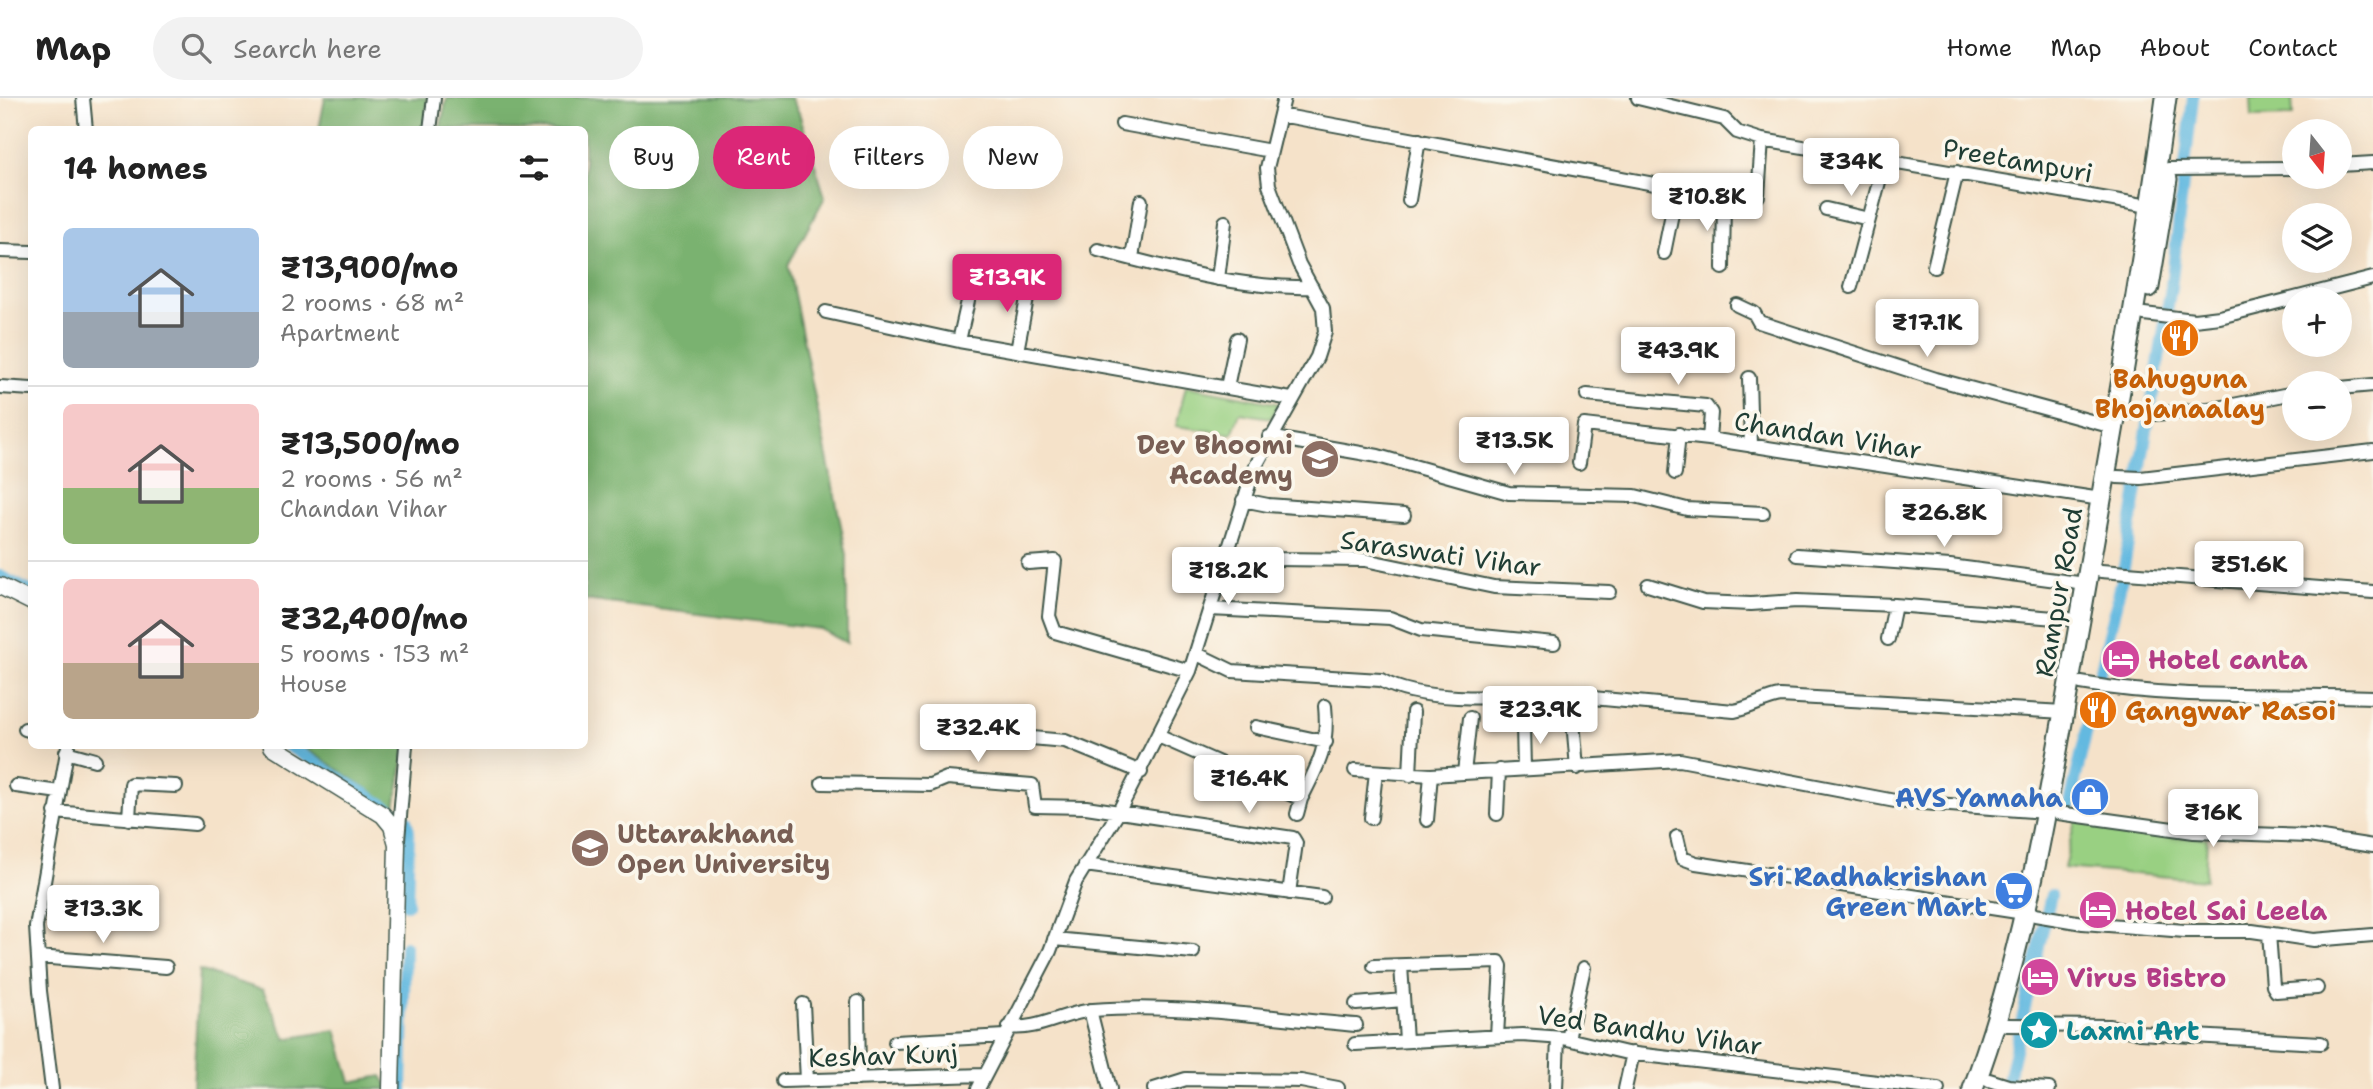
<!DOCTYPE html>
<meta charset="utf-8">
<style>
body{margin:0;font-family:"Shantell Sans",sans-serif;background:#f2f2f2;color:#222;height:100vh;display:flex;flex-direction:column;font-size:26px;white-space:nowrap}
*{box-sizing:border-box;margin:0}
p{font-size:23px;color:#767676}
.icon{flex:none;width:38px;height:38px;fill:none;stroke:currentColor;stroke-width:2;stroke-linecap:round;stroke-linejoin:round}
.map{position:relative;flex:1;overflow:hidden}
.drawer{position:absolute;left:28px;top:28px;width:560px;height:623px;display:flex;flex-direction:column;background:#fff;border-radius:10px;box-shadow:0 7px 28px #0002}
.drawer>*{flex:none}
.top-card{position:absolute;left:609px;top:28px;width:665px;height:63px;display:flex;gap:14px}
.needle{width:46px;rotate:163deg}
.tools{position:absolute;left:2282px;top:21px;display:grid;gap:14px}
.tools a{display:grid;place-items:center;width:70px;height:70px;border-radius:50%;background:#fff;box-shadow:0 7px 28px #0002;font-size:35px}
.price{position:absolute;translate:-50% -60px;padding:0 16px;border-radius:7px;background:#fff;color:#222;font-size:23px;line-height:46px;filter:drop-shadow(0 2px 4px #0008)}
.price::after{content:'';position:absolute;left:50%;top:42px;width:21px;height:16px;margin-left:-10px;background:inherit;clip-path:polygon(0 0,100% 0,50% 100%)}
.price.current{background:#db2777;color:#fff}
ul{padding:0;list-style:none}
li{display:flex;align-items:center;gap:21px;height:175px;padding:0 35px}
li+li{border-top:2px solid #e0e0e0}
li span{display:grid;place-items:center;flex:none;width:196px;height:140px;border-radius:10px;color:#555}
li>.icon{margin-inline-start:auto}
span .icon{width:84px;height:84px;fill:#fffc;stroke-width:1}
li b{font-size:30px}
h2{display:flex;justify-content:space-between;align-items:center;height:84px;padding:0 35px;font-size:30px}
.pill{padding:0 24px;border-radius:32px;background:#fff;box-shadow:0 7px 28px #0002;font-size:24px;line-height:63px}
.pill.current{background:#db2777;color:#fff}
header{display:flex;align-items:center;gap:42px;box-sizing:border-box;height:98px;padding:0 35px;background:#fff;border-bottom:2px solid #e0e0e0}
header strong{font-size:33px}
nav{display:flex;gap:38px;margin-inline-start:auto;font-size:24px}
.search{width:490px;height:63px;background:#f2f2f2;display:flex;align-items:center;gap:18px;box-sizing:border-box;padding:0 24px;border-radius:38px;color:#767676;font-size:26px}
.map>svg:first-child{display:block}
.green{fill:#99d082;stroke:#5c865b;stroke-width:2}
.forest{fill:#7ab270;stroke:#4c7852;stroke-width:2}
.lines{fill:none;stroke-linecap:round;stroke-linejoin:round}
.canal{stroke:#64b9e0;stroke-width:12}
.minor-casing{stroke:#3f564a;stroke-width:16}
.secondary-casing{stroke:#3f564a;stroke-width:19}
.primary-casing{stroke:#3f564a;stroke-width:23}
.minor{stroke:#fff;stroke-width:12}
.secondary{stroke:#fff;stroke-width:16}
.primary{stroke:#fff;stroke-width:19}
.labels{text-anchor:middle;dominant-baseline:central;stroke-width:7;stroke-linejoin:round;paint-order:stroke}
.street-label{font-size:26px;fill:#1f3d34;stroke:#fbf7ec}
.food-label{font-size:26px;font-weight:bold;fill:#c56008;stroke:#fbf7ec}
.education-label{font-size:26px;font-weight:bold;fill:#785e54;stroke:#fbf7ec;text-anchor:end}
.hotel-label{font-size:26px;font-weight:bold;fill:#b23c85;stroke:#fbf7ec;text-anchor:start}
.shop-label{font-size:26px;font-weight:bold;fill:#366cbe;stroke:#fbf7ec;text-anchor:end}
.culture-label{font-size:26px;font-weight:bold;fill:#0d838f;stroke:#fbf7ec;text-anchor:start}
</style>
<header>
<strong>Map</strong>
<div class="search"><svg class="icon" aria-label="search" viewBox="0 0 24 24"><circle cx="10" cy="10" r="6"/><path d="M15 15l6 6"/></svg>Search here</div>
<nav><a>Home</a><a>Map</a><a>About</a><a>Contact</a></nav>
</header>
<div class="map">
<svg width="2373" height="991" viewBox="0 0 2373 991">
<rect width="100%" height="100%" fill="#fbf7ec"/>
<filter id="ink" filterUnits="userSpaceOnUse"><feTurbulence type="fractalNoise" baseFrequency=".0143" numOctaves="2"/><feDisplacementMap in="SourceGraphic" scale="14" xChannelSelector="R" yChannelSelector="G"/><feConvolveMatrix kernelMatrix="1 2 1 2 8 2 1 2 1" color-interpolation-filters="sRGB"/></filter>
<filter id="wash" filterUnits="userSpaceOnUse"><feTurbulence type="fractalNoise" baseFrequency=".00686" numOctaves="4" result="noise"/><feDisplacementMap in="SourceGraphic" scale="28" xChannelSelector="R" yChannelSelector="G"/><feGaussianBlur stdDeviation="1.57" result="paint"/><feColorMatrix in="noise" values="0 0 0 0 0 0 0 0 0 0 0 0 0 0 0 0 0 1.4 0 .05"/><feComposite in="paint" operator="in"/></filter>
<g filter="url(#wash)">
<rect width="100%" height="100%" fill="#f5e2c9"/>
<path class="green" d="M 2251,0 L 2292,0 L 2293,18 L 2252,19 Z
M 1186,288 L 1279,306 L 1271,320 L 1240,315 L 1232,336 L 1176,328 Z
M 2075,722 L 2207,740 L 2205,782 L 2064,770 Z"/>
<path class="forest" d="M 325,0 L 427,0 L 426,31 L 319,31 Z
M 447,0 L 791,0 L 799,15 L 825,99 L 788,167 L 847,457 L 847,545 L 820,531 L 585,502 L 584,32 L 440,31 Z
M 302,648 L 406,648 L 395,709 Z
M 199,872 L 263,892 L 286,941 L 336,932 L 351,984 L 382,978 L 390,991 L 193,991 Z"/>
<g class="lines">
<path class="canal" d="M 0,478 L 32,494
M 288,648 L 395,714
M 2069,709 L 2122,481 L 2171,189 L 2193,0
M 406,722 L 409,733 L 407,807
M 402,991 L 405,848
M 2003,991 L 2009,978 L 2051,797"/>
</g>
</g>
<g filter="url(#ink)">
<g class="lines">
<g class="minor-casing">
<path id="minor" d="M 83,0 L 86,32
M 1638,0 L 1724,21 L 1737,34 L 1762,42 L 2149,108
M 1280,17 L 1752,104 L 1758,98 L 1762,42
M 1122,26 L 1271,53
M 430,32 L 434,0
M 2340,67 L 2373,65
M 2168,71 L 2294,70
M 1409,102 L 1419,42
M 1826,111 L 1869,121
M 1098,152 C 1168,170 1239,191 1312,189
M 0,153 L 32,154
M 1664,155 L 1677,91
M 1132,160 L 1141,103
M 1934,169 L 1957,74
M 1723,170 L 1724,101
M 1218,181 L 1225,124
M 1851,189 L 1884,65
M 1737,207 L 1754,215 L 1759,224 L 1936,281 L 2113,329
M 826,214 L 959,243 L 1291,301
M 2144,216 L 2194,222 L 2220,219 L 2373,180
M 959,243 L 975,172
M 1017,253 L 1030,185
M 1749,280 L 1751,348
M 0,289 L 32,291
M 1227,289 L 1237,241
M 2340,290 L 2373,287
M 1587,297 L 1706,308 L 1711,315 L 1709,341
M 2128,314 L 2155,316 L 2218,310 L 2294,295
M 1269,339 L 1378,358 L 1509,395 L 1635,398 L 1687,411 L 1763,415
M 1579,365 L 1584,327 L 1709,341 L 2101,401
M 1675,375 L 1679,336
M 2117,379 L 2141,380 L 2373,353
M 1243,402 L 1268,407 L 1404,417
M 1225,456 L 1275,461 L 1365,462 L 1494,489 L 1609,494
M 1797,457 L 1950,468 L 2086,486
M 1028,465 L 1055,463 L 1049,518 L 1055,534 L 1190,573
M 2101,473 L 2373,494
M 1648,487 L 1703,504 L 1751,506 L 1797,503 L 1895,507 L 2080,522
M 1210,511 L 1390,520 L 1421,532 L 1554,545
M 1888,541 L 1895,507
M 1197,556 L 1232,573 L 1381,582 C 1416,603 1497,602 1538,595 L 1734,613 C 1751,610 1763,601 1780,598 L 2064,614
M 2081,585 C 2177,602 2276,595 2373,599
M 1573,623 L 1577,670
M 1523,627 L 1524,671
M 1256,629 L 1326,644
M 25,631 L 32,633
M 932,631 L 1065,643 L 1141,674
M 1158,638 L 1301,701 C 1319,666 1329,649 1325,608
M 66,654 L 95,662
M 1355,672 L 1431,677 L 1680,662 L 1895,703 L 2046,714
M 1464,675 L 1470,620
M 1410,677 L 1413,614
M 822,685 L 930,687 L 947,680 L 1032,687 L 1035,708 L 1086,709 L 1293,740 L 1296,745 L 1289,795
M 16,688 L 59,694
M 55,714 L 195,726
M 2058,715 L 2194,734 L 2309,738 L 2373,748
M 1297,716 L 1301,701
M 1497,716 L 1499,672
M 1371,720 L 1376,674
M 129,721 L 131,686 L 176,688
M 1427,722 L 1431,677
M 1677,739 L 1682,760 L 1696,765 L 2024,815
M 398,742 L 406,648
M 1085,767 L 1322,799
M 2035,817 L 2083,825 L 2185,833 L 2252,833 L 2314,842 L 2373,837
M 2269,836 L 2273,888 L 2276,893 L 2317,890
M 1054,841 L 1193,854
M 38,859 L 166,869
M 1374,868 L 1499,864 L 1501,868 L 1497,938
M 1401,868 L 1406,942
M 858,904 L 859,981
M 803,906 L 807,982
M 1356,906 L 1403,902
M 1090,912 L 1110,991
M 2006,927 L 2110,928 L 2139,935 L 2321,945
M 1009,929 C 1038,933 1065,914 1093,912 C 1180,905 1269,920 1356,927
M 1568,941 L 1584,870
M 895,944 L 1005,938
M 1355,946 L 1522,937 L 1563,940 L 1627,955 L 1938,991
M 1989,982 L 2008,988 L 2049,991
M 783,983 L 984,977
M 52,991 L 40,893 L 36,829 L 68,648
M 978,991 L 1050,853 L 1076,783 L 1118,715 L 1190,573 L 1254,371 L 1317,259 L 1325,234 L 1323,210 L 1299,166 L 1269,87 L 1267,70 L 1284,0
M 1154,991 L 1186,981 L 1301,983 L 1338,990
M 1556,991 L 1558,940
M 1625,991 L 1633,955"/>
</g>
<g class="secondary-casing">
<path id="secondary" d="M 0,488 L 32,504
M 272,648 L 383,717 L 392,728 L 397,746 L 391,991"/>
</g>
<g class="primary-casing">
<path id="primary" d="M 2149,189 L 2167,81
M 1973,991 C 2029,841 2052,679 2080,522 C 2110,349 2142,175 2166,0"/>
</g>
<use href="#minor" class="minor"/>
<use href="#secondary" class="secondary"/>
<use href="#primary" class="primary"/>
</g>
</g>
<defs>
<g id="restaurant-disc" transform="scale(2.0125)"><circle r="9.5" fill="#e8710a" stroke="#fbf7ec"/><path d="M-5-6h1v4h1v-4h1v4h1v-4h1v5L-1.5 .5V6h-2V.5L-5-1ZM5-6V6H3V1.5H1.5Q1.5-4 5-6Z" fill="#fff"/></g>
<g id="school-disc" transform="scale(2.0125)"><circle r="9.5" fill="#8d6e63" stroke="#fbf7ec"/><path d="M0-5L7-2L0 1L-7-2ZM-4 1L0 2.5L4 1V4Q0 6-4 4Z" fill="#fff"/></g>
<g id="hotel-disc" transform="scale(2.0125)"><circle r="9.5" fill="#d1479c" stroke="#fbf7ec"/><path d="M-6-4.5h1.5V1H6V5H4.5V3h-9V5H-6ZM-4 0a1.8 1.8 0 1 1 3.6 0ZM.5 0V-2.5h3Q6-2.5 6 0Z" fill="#fff"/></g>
<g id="shop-disc" transform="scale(2.0125)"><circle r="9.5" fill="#3f7fe0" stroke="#fbf7ec"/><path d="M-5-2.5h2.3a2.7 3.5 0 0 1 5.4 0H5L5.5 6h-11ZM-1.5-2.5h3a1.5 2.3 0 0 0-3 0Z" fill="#fff"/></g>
<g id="university-disc" transform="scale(2.0125)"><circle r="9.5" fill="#8d6e63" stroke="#fbf7ec"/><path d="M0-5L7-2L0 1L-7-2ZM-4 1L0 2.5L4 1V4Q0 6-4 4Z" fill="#fff"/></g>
<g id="supermarket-disc" transform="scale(2.0125)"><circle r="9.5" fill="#3f7fe0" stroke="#fbf7ec"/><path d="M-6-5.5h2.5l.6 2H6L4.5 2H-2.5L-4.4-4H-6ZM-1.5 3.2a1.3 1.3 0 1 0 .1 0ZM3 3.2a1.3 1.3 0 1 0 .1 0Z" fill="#fff"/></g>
<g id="sight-disc" transform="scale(2.0125)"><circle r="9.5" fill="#0f9aa8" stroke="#fbf7ec"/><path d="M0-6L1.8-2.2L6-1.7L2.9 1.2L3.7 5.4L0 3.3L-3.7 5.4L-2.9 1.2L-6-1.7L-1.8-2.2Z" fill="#fff"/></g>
</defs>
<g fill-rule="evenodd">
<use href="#restaurant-disc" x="2180" y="240"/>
<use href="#school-disc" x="1320" y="361"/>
<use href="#hotel-disc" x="2121" y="561"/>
<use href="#restaurant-disc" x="2098" y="612"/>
<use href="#shop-disc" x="2090" y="699"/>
<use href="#university-disc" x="590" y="750"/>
<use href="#supermarket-disc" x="2014" y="793"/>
<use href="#hotel-disc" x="2098" y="812"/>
<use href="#hotel-disc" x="2040" y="879"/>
<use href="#sight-disc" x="2039" y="932"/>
</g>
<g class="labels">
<g class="street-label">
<text transform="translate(2018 62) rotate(10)">Preetampuri</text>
<text transform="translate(1828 337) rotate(9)">Chandan Vihar</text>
<text transform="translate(1441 455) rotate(8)">Saraswati Vihar</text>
<text transform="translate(2058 494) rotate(-80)">Rampur Road</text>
<text transform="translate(1650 932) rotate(8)">Ved Bandhu Vihar</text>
<text transform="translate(883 957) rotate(-2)">Keshav Kunj</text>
</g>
<g class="food-label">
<text x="2180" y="280">Bahuguna<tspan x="2180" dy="30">Bhojanaalay</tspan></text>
<text x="2125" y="612" text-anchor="start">Gangwar Rasoi</text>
</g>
<g class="education-label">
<text x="1293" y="346">Dev Bhoomi<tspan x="1293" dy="30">Academy</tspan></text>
<text x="617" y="735" text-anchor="start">Uttarakhand<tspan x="617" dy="30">Open University</tspan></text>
</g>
<g class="hotel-label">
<text x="2148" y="561">Hotel canta</text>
<text x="2125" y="812">Hotel Sai Leela</text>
<text x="2067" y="879">Virus Bistro</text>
</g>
<g class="shop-label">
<text x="2063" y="699">AVS Yamaha</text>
<text x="1987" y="778">Sri Radhakrishan<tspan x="1987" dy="30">Green Mart</tspan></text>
</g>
<g class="culture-label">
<text x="2066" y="932">Laxmi Art</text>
</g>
</g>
</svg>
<div class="tools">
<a><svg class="needle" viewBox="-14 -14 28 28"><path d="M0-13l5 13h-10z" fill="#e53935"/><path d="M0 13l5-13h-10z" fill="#767676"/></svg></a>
<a><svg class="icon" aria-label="layers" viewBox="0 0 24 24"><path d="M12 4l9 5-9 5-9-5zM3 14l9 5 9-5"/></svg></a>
<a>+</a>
<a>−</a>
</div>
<b class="price" style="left:1851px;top:100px">₹34K</b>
<b class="price" style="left:1707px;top:135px">₹10.8K</b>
<b class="price current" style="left:1007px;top:216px">₹13.9K</b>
<b class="price" style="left:1927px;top:261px">₹17.1K</b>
<b class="price" style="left:1678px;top:289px">₹43.9K</b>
<b class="price" style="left:1514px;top:379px">₹13.5K</b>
<b class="price" style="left:1944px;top:451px">₹26.8K</b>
<b class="price" style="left:2249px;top:503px">₹51.6K</b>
<b class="price" style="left:1228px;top:509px">₹18.2K</b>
<b class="price" style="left:1540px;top:648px">₹23.9K</b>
<b class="price" style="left:978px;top:666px">₹32.4K</b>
<b class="price" style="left:1249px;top:717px">₹16.4K</b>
<b class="price" style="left:2213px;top:751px">₹16K</b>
<b class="price" style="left:103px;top:847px">₹13.3K</b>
<div class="top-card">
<a class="pill">Buy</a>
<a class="pill current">Rent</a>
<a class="pill">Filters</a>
<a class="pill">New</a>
</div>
<section class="drawer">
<h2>14 homes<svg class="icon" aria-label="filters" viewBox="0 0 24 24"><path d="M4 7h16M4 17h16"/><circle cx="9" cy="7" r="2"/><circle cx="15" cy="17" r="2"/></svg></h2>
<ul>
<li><span style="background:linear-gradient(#a9c7e8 60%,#9aa5b1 0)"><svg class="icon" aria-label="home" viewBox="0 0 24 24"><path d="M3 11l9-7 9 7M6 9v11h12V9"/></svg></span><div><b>₹13,900/mo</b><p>2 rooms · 68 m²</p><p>Apartment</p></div></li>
<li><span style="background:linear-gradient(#f6c9c9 60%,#8fb573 0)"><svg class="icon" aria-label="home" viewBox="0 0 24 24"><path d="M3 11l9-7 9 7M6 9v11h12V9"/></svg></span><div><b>₹13,500/mo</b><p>2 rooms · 56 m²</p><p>Chandan Vihar</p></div></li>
<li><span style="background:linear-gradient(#f6c9c9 60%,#b9a48a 0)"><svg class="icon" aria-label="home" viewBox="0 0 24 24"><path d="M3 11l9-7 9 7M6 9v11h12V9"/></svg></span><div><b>₹32,400/mo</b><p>5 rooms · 153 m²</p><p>House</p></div></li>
</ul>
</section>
</div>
